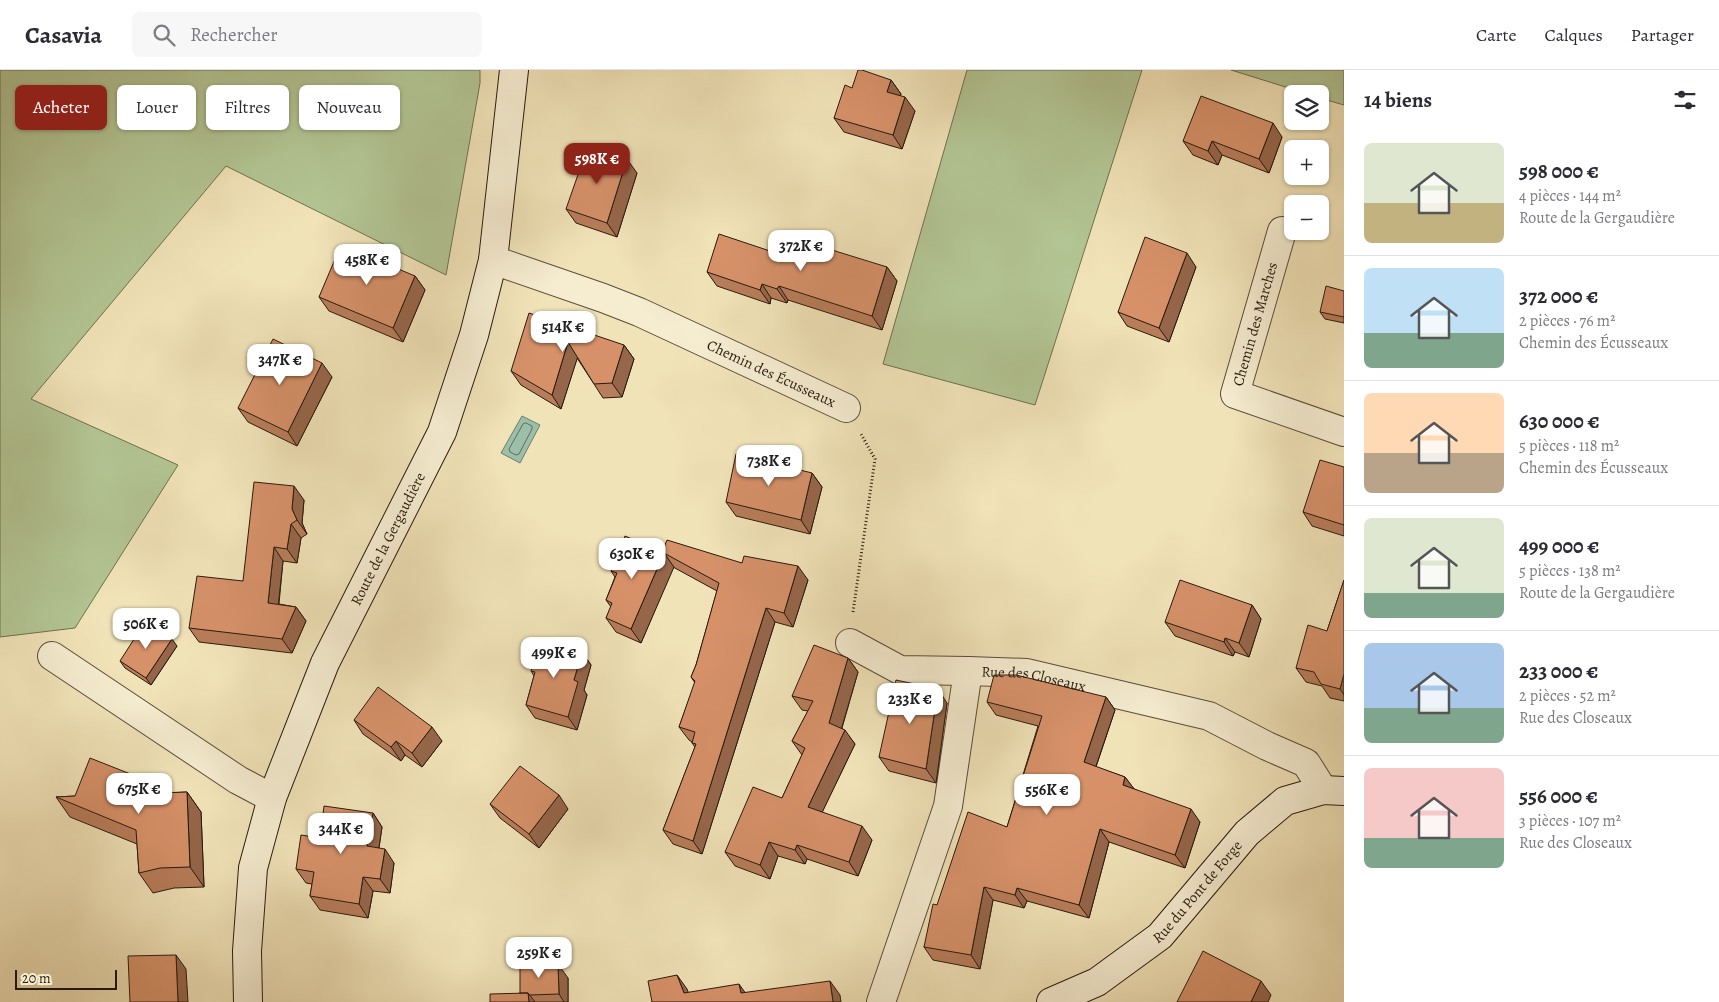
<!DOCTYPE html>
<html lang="fr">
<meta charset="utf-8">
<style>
body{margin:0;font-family:Alegreya,serif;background:#f7f7f7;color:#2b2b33;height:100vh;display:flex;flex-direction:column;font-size:19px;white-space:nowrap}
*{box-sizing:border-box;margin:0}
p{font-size:16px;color:#7c7c81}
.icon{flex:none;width:28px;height:28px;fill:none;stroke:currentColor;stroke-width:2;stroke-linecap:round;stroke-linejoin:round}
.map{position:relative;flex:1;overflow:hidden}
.side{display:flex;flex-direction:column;background:#fff;width:375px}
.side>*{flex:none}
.banner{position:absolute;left:15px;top:15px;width:475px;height:45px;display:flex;gap:10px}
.buttons{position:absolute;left:1284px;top:15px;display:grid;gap:10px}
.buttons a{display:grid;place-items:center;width:45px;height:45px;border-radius:8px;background:#fff;box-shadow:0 1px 4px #0004;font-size:25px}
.scale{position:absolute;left:15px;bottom:12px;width:102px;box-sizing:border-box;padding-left:5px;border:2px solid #281a0f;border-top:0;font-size:14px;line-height:18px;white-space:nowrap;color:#281a0f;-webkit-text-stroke:4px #f6edd1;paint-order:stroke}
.price{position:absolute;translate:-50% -42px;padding:0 11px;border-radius:10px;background:#fff;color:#222;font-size:16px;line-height:32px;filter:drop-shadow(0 1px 2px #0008)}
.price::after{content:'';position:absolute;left:50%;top:30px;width:15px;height:11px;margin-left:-8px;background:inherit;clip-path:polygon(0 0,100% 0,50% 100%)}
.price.selected{background:#8f2418;color:#fff}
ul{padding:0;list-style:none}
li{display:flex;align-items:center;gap:15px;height:125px;padding:0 20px}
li+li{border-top:1px solid #e1e1e2}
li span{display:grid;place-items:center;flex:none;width:140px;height:100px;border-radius:8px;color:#555}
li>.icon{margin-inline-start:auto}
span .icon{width:60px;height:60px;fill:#fffc;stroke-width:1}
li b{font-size:21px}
h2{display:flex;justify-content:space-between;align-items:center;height:60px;padding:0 20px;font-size:21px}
.pill{padding:0 18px;border-radius:8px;background:#fff;box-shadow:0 1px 4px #0004;font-size:18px;line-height:45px}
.pill.selected{background:#8f2418;color:#fff}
header{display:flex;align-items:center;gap:30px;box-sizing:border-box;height:70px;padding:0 25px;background:#fff;border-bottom:1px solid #e1e1e2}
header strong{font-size:24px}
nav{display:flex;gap:28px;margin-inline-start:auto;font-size:18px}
.search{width:350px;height:45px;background:#f7f7f7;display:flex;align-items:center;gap:12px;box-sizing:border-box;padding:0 18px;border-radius:8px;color:#7c7c81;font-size:19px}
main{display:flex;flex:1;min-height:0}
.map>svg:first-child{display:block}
.green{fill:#b3c594;stroke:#6e7052}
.water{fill:#9cbfa9;stroke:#6e7d6b}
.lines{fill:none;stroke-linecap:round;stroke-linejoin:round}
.shore{stroke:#626c5c;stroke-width:1}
.street-casing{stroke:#5a4c39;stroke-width:30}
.secondary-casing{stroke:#281a0f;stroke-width:30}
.path{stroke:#281a0f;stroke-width:3;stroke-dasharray:1 2.5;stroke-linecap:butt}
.street{stroke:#f6edd1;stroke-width:28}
.secondary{stroke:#f6edd1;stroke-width:28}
.wall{fill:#b87d5a;stroke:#281a0f}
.shaded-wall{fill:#96664a;stroke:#281a0f}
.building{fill:#d69169;stroke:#281a0f}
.labels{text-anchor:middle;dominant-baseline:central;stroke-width:4;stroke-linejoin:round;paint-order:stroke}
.street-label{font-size:15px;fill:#281a0f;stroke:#f6edd1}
</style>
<header>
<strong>Casavia</strong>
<div class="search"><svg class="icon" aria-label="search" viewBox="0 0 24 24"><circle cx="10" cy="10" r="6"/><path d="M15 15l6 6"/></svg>Rechercher</div>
<nav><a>Carte</a><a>Calques</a><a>Partager</a></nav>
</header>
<main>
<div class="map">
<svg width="1344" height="932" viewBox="0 0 1344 932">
<rect width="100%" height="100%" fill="#f1e3b8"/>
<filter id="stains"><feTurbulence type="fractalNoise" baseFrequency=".004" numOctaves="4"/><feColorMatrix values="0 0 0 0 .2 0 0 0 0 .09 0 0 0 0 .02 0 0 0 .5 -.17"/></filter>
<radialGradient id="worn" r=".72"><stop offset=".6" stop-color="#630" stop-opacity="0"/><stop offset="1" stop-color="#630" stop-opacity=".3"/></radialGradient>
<path class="green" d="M 0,0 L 480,0 L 480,13 L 446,205 L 226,96 L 31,329 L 178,395 L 75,558 L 0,567 Z
M 967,0 L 1142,0 L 1035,335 L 883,294 Z
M 1231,0 L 1344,0 L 1344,35 L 1320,28 L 1320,24 L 1308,24 Z"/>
<path class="water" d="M 522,346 L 540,355 L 520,393 L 501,383 Z"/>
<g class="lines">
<path class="shore" d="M 526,353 L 532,356 L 532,359 L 519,384 L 516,385 L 510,382 L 509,379 L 523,354 Z"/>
<g class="street-casing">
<g id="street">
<path d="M 1282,161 L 1235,324 L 1344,362"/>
<path id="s1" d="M 493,190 L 603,228 L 639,242 L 846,338"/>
<path d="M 850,573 L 900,600 L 968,601"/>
<path d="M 52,586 L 238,710 L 272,728"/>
<path id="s2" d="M 881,932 L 948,736 L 968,601 L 1027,603 L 1209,646 L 1267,676 L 1306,693 L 1323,720"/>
</g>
</g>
<g class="secondary-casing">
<g id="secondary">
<path id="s3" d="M 248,932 L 247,881 L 253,798 L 272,728 L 325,593 L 442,362 L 474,265 L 493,190 L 514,0"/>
<path id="s4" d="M 1051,932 L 1097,912 L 1160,866 L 1247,763 L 1285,731 L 1323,720 L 1344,721"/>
</g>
</g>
<path class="path" d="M 853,542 L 875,389 L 861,364"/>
<use href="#street" class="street"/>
<use href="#secondary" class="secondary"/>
</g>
<path class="wall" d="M 891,10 L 901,24 L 900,26 L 915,41 L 902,79 L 844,62 L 834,48 L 852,18 Z
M 1282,67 L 1269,103 L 1222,85 L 1218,95 L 1193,85 L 1183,71 Z
M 637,103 L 617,167 L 576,153 L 566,139 Z
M 770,181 L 817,184 L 887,197 L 897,211 L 882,260 L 788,230 L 787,233 L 771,228 L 770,234 L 717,216 L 707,202 Z
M 1196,197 L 1169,272 L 1127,256 L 1118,242 Z
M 415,206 L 425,220 L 403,272 L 329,241 L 319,227 Z
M 1344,221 L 1344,253 L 1325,249 L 1320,242 Z
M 624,275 L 634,289 L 622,327 L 603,328 L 594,314 L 577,288 L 561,339 L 521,315 L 511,301 Z
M 332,307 L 297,376 L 248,352 L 238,338 Z
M 1344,397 L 1344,466 L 1312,456 L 1303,442 Z
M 812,403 L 822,417 L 810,464 L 736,446 L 726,432 Z
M 304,430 L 302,453 L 307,464 L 301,468 L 297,493 L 283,491 L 279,534 L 296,537 L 306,551 L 292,583 L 199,572 L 189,558 L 243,511 Z
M 662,483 L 742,493 L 808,510 L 793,557 L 775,552 L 702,784 L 673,774 L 663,760 L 695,677 L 692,673 L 692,672 L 689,670 L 679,657 L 695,613 L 691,607 L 696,595 L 717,521 L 673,497 L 641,573 L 616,562 L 606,548 L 611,537 L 606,530 L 615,507 L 611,501 Z
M 1344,510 L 1344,631 L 1330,628 L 1322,616 L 1306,612 L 1296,598 L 1327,561 Z
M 1252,535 L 1261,549 L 1249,587 L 1235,582 L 1233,586 L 1175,566 L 1165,552 Z
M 177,576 L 151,615 L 125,598 L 120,591 Z
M 582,582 L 591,595 L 584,620 L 587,625 L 577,660 L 535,648 L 526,635 L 534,606 L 531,601 Z
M 848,588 L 858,602 L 842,658 L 855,674 L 822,742 L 872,770 L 858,806 L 807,789 L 805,794 L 778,786 L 770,809 L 735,796 L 725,782 L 782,728 L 802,685 L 792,671 L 808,641 L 802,640 L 792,626 Z
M 1106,627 L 1115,640 L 1096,697 L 1125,707 L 1134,719 L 1200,752 L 1185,798 L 1109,772 L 1089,848 L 1027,831 L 1024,838 L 993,830 L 980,899 L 933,890 L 924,877 L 937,835 L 1007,757 L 1038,656 L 996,645 L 987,632 Z
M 947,633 L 936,713 L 889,701 L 879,687 Z
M 354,650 L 442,671 L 422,697 L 405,685 L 401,691 L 363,664 Z
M 133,705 L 146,724 L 187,722 L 201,742 L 204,817 L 174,818 L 153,823 L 139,803 L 137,774 L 70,747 L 56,727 L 75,726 Z
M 490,734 L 568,739 L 539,778 L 500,748 Z
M 373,743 L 382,757 L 379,778 L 394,793 L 390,823 L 373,821 L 368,848 L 320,840 L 310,826 L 312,814 L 306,813 L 296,799 L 320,768 Z
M 568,908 L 568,932 L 490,932 L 520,923 Z"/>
<path class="shaded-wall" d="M 891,10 L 901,24 L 897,36 L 887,22 Z
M 905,27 L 915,41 L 902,79 L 893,65 Z
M 1273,53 L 1282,67 L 1269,103 L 1259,89 Z
M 1212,71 L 1222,85 L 1218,95 L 1208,81 Z
M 627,89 L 637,103 L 617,167 L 607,153 Z
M 1187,183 L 1196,197 L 1169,272 L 1159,258 Z
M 887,197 L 897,211 L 882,260 L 872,246 Z
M 415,206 L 425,220 L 403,272 L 393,258 Z
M 762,214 L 771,228 L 770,234 L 760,220 Z
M 779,216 L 788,230 L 787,233 L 777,219 Z
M 568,272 L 578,286 L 561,339 L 552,325 Z
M 624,275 L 634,289 L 622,327 L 612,313 Z
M 322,293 L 332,307 L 297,376 L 288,362 Z
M 812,403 L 822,417 L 810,464 L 801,450 Z
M 294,416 L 304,430 L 302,453 L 307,464 L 297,450 L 292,439 Z
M 291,454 L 301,468 L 297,493 L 287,479 Z
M 274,477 L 283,491 L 277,547 L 268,533 Z
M 664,483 L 674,497 L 641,573 L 631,559 Z
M 798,496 L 808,510 L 793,557 L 784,543 Z
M 1252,535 L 1261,549 L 1249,587 L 1239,573 Z
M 296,537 L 306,551 L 292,583 L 282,569 Z
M 766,538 L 775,552 L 702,784 L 693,771 Z
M 1225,568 L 1235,582 L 1233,586 L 1224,572 Z
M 172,569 L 177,576 L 151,615 L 146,608 Z
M 582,582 L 591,595 L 584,620 L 587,625 L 577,660 L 568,647 L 574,610 Z
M 848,588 L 858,602 L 839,667 L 829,653 Z
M 1344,604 L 1344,625 L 1340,619 Z
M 938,619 L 947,633 L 936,713 L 926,699 Z
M 1106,627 L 1115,640 L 1093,705 L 1084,692 Z
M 432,657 L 442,671 L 422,697 L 412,683 Z
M 845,660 L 855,674 L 818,751 L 808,737 Z
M 396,671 L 405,685 L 401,691 L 391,677 Z
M 133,705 L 147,725 L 125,724 Z
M 1125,707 L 1135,720 L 1123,715 Z
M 187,722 L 201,742 L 204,817 L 190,797 Z
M 559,725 L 568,739 L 539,778 L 529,764 Z
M 1191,739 L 1200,752 L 1185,798 L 1175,785 Z
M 373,743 L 382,757 L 377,790 L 367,776 Z
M 862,756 L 872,770 L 858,806 L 849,792 Z
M 1100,759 L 1109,772 L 1089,848 L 1079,835 Z
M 769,772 L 778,786 L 770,809 L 760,795 Z
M 797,775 L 807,789 L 805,794 L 795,780 Z
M 385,779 L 394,793 L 390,823 L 380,809 Z
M 363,807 L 373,821 L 368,848 L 359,834 Z
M 984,817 L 993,830 L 980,899 L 971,885 Z
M 1017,818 L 1027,831 L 1024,838 L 1015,825 Z
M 176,885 L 186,899 L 188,932 L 178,932 Z
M 558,894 L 568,908 L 568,932 L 564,932 L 559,924 Z
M 677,905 L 687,919 L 692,932 L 684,923 Z
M 830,911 L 840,925 L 841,932 L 833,932 Z
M 1261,911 L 1271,925 L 1268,932 L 1251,932 Z
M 739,914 L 749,928 L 741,923 Z
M 528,923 L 535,932 L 529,932 Z"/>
<path class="building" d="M 858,0 L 862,0 L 891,10 L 887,22 L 905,27 L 893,65 L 834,48 L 845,15 L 852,18 Z
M 1201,26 L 1273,53 L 1259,89 L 1212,71 L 1208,81 L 1183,71 Z
M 588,76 L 627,89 L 607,153 L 566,139 Z
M 719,164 L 770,181 L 774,168 L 817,184 L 819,176 L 887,197 L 872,246 L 779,216 L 777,219 L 762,214 L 760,220 L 707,202 Z
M 1145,167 L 1187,183 L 1159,258 L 1118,242 Z
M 341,175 L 415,206 L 393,258 L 319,227 Z
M 1326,216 L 1344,221 L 1344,247 L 1320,242 Z
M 529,243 L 624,275 L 612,313 L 594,314 L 568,272 L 552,325 L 511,301 Z
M 273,269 L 322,293 L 288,362 L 238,338 Z
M 736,384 L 812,403 L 801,450 L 726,432 Z
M 1320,390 L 1344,397 L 1344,455 L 1303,442 Z
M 254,412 L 294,416 L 292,439 L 297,450 L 291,454 L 287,479 L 274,477 L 268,533 L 296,537 L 282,569 L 189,558 L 197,506 L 243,511 Z
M 625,466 L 664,483 L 631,559 L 606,548 L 612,533 L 606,530 L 617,503 L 611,501 Z
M 667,470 L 742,493 L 744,486 L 798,496 L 784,543 L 766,538 L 693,771 L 663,760 L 696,674 L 692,673 L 695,662 L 679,657 L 695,611 L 691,607 L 696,595 L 719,513 L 662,482 Z
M 1180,510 L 1252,535 L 1239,573 L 1225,568 L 1224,572 L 1165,552 Z
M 1344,510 L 1344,604 L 1340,619 L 1321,614 L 1314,602 L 1296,598 L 1308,555 L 1327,561 Z
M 145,552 L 172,569 L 146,608 L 120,591 Z
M 540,570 L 582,582 L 574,610 L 578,612 L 568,647 L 526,635 L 535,602 L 531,601 Z
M 814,575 L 848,588 L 829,653 L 845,660 L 808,737 L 862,756 L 849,792 L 797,775 L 795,780 L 769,772 L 760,795 L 725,782 L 753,717 L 782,728 L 805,678 L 792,671 L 813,631 L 792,626 Z
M 994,605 L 1016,605 L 1106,627 L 1084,692 L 1125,707 L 1123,715 L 1191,739 L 1175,785 L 1100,759 L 1079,835 L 1017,818 L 1015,825 L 984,817 L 971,885 L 924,877 L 933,834 L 937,835 L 968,742 L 1007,757 L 1042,646 L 987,632 Z
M 896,610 L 938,619 L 926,699 L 879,687 Z
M 378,617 L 432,657 L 412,683 L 396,671 L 391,677 L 354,650 Z
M 90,688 L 133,705 L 125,724 L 187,722 L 190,797 L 160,798 L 139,803 L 136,760 L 56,727 L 75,726 Z
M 520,696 L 559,725 L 529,764 L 490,734 Z
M 324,736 L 373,743 L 367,776 L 385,779 L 380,809 L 363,807 L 359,834 L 310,826 L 314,802 L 296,799 L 301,765 L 320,768 Z
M 1203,881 L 1261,911 L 1251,932 L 1177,932 Z
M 176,885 L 178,932 L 130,932 L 128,886 Z
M 558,894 L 559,924 L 530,925 L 528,923 L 520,923 L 520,895 Z
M 677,905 L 684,923 L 739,914 L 741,923 L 830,911 L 833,932 L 652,932 L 648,911 Z
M 528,923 L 529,932 L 490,932 L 490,924 Z"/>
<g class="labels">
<g class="street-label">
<text transform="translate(1255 254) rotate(-74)">Chemin des Marches</text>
<text stroke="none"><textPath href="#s1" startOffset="301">Chemin des Écusseaux</textPath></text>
<text stroke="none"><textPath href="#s3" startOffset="491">Route de la Gergaudière</textPath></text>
<text stroke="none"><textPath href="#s2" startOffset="410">Rue des Closeaux</textPath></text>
<text stroke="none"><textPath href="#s4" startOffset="186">Rue du Pont de Forge</textPath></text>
</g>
</g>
<rect width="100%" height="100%" filter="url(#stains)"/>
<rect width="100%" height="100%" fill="url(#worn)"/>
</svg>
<div class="buttons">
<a><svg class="icon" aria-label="layers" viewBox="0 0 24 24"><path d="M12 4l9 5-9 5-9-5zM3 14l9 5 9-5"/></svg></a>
<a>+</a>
<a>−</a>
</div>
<div class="scale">20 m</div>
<b class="price selected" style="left:597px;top:115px">598K €</b>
<b class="price" style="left:801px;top:202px">372K €</b>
<b class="price" style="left:367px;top:216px">458K €</b>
<b class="price" style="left:563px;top:283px">514K €</b>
<b class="price" style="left:280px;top:316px">347K €</b>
<b class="price" style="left:769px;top:417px">738K €</b>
<b class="price" style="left:632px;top:510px">630K €</b>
<b class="price" style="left:146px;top:580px">506K €</b>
<b class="price" style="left:554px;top:609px">499K €</b>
<b class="price" style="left:910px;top:655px">233K €</b>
<b class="price" style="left:139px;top:745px">675K €</b>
<b class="price" style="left:1047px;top:746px">556K €</b>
<b class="price" style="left:341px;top:785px">344K €</b>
<b class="price" style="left:539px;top:909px">259K €</b>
<div class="banner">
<a class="pill selected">Acheter</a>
<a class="pill">Louer</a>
<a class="pill">Filtres</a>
<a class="pill">Nouveau</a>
</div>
</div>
<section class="side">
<h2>14 biens<svg class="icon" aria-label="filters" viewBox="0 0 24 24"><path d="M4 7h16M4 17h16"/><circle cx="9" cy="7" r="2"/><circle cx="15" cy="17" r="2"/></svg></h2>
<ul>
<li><span style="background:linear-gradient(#dfe7d0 60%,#c2b280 0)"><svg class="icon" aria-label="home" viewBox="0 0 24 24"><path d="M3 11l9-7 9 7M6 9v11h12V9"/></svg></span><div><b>598 000 €</b><p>4 pièces · 144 m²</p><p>Route de la Gergaudière</p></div></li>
<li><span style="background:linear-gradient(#bfe0f5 65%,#7fa58c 0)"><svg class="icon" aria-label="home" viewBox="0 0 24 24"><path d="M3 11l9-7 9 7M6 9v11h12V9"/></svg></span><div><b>372 000 €</b><p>2 pièces · 76 m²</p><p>Chemin des Écusseaux</p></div></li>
<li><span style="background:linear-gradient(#ffd9b3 60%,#b9a48a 0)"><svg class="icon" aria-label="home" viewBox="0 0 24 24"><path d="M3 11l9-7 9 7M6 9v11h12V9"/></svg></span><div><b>630 000 €</b><p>5 pièces · 118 m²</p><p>Chemin des Écusseaux</p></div></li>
<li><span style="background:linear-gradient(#dfe7d0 75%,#7fa58c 0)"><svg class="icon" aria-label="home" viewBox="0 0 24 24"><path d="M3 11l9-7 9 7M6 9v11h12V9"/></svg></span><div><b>499 000 €</b><p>5 pièces · 138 m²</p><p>Route de la Gergaudière</p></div></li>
<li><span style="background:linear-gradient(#a9c7e8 65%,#7fa58c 0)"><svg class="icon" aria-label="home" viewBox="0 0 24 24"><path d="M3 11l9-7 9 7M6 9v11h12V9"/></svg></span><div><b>233 000 €</b><p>2 pièces · 52 m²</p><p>Rue des Closeaux</p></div></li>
<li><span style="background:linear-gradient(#f6c9c9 70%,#7fa58c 0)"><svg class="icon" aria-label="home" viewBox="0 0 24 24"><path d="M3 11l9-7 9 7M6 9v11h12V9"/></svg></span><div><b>556 000 €</b><p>3 pièces · 107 m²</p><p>Rue des Closeaux</p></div></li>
</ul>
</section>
</main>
